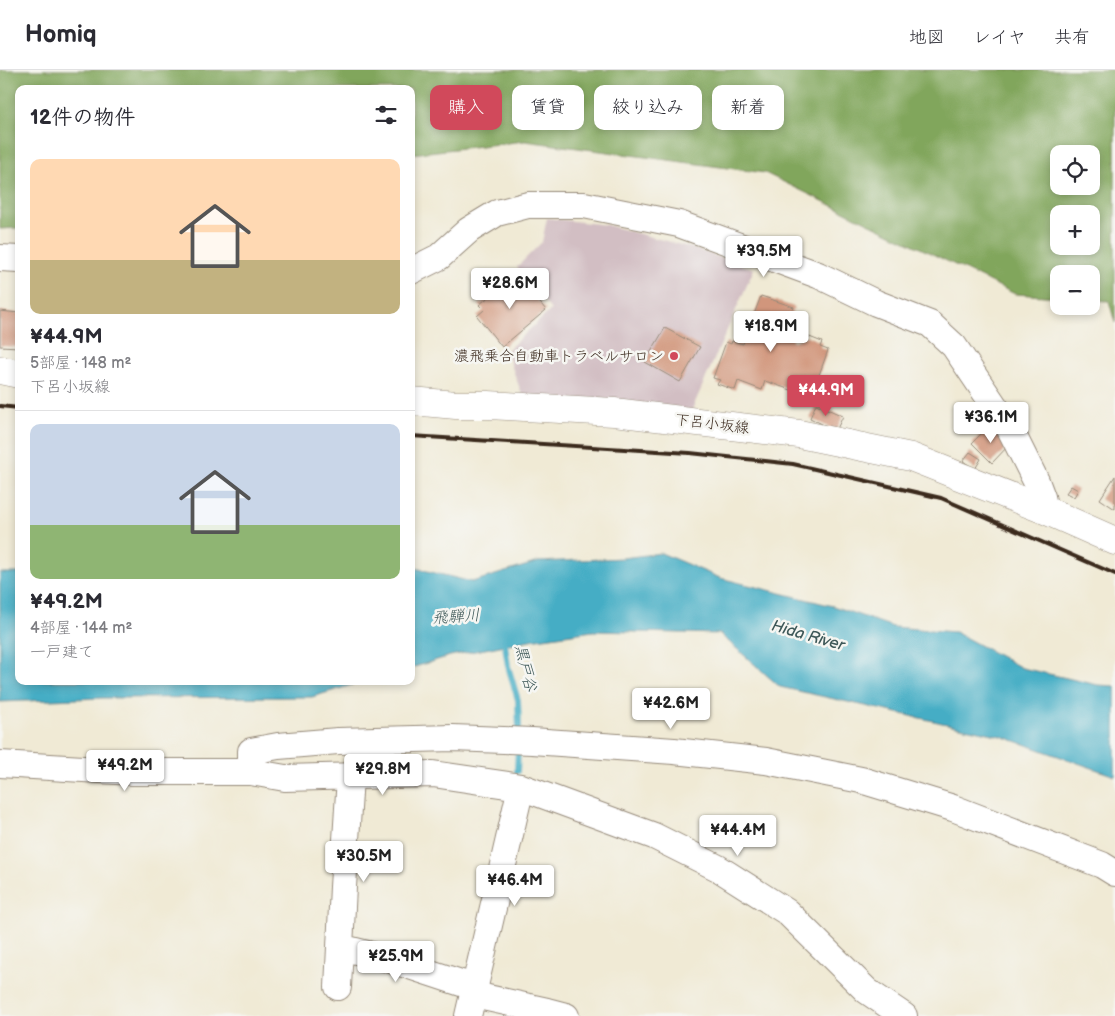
<!DOCTYPE html>
<html lang="ja">
<meta charset="utf-8">
<style>
body{margin:0;font-family:"Balsamiq Sans","Klee One",sans-serif;background:#f7f7f7;color:#2b2b33;height:100vh;display:flex;flex-direction:column;font-size:19px;white-space:nowrap}
*{box-sizing:border-box;margin:0}
p{font-size:16px;color:#7c7c81}
.icon{flex:none;width:28px;height:28px;fill:none;stroke:currentColor;stroke-width:2;stroke-linecap:round;stroke-linejoin:round}
.map{position:relative;flex:1;overflow:hidden}
.panel{position:absolute;left:15px;top:15px;width:400px;height:600px;display:flex;flex-direction:column;background:#fff;border-radius:10px;box-shadow:0 2px 8px #0003}
.panel>*{flex:none}
.hud{position:absolute;left:430px;top:15px;width:475px;height:45px;display:flex;gap:10px}
.controls{position:absolute;left:1050px;top:75px;display:grid;gap:10px}
.controls a{display:grid;place-items:center;width:50px;height:50px;border-radius:10px;background:#fff;box-shadow:0 2px 8px #0003;font-size:25px}
.price{position:absolute;translate:-50% -42px;padding:0 11px;border-radius:5px;background:#fff;color:#222;font-size:16px;line-height:32px;filter:drop-shadow(0 1px 2px #0008)}
.price::after{content:'';position:absolute;left:50%;top:30px;width:15px;height:11px;margin-left:-8px;background:inherit;clip-path:polygon(0 0,100% 0,50% 100%)}
.price.selected{background:#d1495b;color:#fff}
ul{padding:0;list-style:none}
li{display:grid;align-content:center;gap:10px;height:265px;padding:0 15px}
li+li{border-top:1px solid #e1e1e2}
li span{display:grid;place-items:center;height:155px;border-radius:10px;color:#555}
li>.icon{margin-inline-start:auto}
span .icon{width:90px;height:90px;fill:#fffc;stroke-width:1}
li b{font-size:21px}
h2{display:flex;justify-content:space-between;align-items:center;height:60px;padding:0 15px;font-size:21px}
.tag{padding:0 18px;border-radius:10px;background:#fff;box-shadow:0 2px 8px #0003;font-size:18px;line-height:45px}
.tag.selected{background:#d1495b;color:#fff}
header{display:flex;align-items:center;gap:30px;box-sizing:border-box;height:70px;padding:0 25px;background:#fff;border-bottom:1px solid #e1e1e2}
header strong{font-size:24px}
nav{display:flex;gap:28px;margin-inline-start:auto;font-size:18px}
.map>svg:first-child{display:block}
.industrial{fill:#d2bec3}
.forest{fill:#81a65b;stroke:#5e683c;fill-rule:evenodd}
.water{fill:#45adc5;stroke:#406c72}
.lines{fill:none;stroke-linecap:round;stroke-linejoin:round}
.stream{stroke:#45adc5;stroke-width:6}
.building{fill:#d1967c}
.minor-casing{stroke:#968a7a;stroke-width:28}
.major-casing{stroke:#968a7a;stroke-width:29}
.minor{stroke:#fff;stroke-width:26}
.major{stroke:#fff;stroke-width:28}
.rail{stroke:#3b2a1e;stroke-width:4}
.poi-dot{fill:#d1495b;stroke:#f6f6f2;stroke-width:2}
.labels{text-anchor:middle;dominant-baseline:central;stroke-width:5;stroke-linejoin:round;paint-order:stroke}
.poi-label{font-size:15px;fill:#3b2a1e;stroke:#f6f6f2;text-anchor:end}
.street-label{font-size:15px;fill:#3b2a1e;stroke:#f6f6f2}
.water-label{font-size:16px;font-style:italic;fill:#3e5858;stroke:#f6f6f2}
</style>
<header>
<strong>Homiq</strong>
<nav><a>地図</a><a>レイヤ</a><a>共有</a></nav>
</header>
<div class="map">
<svg width="1115" height="946" viewBox="0 0 1115 946">
<rect width="100%" height="100%" fill="#f6f6f2"/>
<filter id="ink" filterUnits="userSpaceOnUse"><feTurbulence type="fractalNoise" baseFrequency=".02" numOctaves="2"/><feDisplacementMap in="SourceGraphic" scale="10" xChannelSelector="R" yChannelSelector="G"/><feConvolveMatrix kernelMatrix="1 2 1 2 8 2 1 2 1" color-interpolation-filters="sRGB"/></filter>
<filter id="wash" filterUnits="userSpaceOnUse"><feTurbulence type="fractalNoise" baseFrequency=".0096" numOctaves="4" result="noise"/><feDisplacementMap in="SourceGraphic" scale="20" xChannelSelector="R" yChannelSelector="G"/><feGaussianBlur stdDeviation="1.12" result="paint"/><feColorMatrix in="noise" values="0 0 0 0 0 0 0 0 0 0 0 0 0 0 0 0 0 1.4 0 .05"/><feComposite in="paint" operator="in"/></filter>
<g filter="url(#wash)">
<rect width="100%" height="100%" fill="#f0ead5"/>
<path class="industrial" d="M 547,148 L 607,155 L 692,178 L 754,199 L 690,344 L 523,327 L 506,281 L 551,240 L 517,197 L 542,172 Z"/>
<path class="forest" d="M 0,0 L 1115,0 L 1115,253 L 1109,231 L 1091,230 L 1091,204 L 1059,204 L 1059,227 L 1015,224 L 765,103 L 525,71 L 411,84 L 411,19 L 19,19 L 19,158 L 0,159 ZM 1059,84 L 1091,84 L 1091,116 L 1059,116 ZM 1059,144 L 1091,144 L 1091,176 L 1059,176 Z"/>
<path class="water" d="M 661,483 L 720,508 L 833,536 L 893,557 L 955,562 L 1022,598 L 1098,615 L 1115,616 L 1115,706 L 1001,666 L 780,617 L 720,564 L 593,561 L 530,570 L 450,586 L 411,598 L 411,497 L 472,512 L 538,492 L 623,488 Z
M 0,503 L 19,503 L 19,611 L 365,611 L 312,627 L 101,628 L 0,632 Z"/>
<g class="lines">
<path class="stream" d="M 504,568 L 508,596 L 518,630 L 519,658
M 517,701 L 518,679"/>
</g>
<g id="blocks">
<path class="building" d="M 516,204 L 546,240 L 502,277 L 477,246 L 484,240 L 479,235 Z
M 761,226 L 794,237 L 789,250 L 799,253 L 790,267 L 793,271 L 807,266 L 822,272 L 820,277 L 828,280 L 815,316 L 808,314 L 807,317 L 798,313 L 794,321 L 765,311 L 762,320 L 738,311 L 735,320 L 717,314 L 720,310 L 713,308 L 726,272 L 731,274 L 732,271 L 743,274 Z
M 0,241 L 19,243 L 19,277 L 0,276 Z
M 665,258 L 700,277 L 680,312 L 645,292 Z
M 816,334 L 843,346 L 836,361 L 810,348 Z
M 989,356 L 1009,375 L 992,393 L 972,373 Z
M 970,382 L 981,389 L 975,399 L 963,391 Z
M 1115,406 L 1115,439 L 1100,429 Z
M 1071,416 L 1078,420 L 1074,427 L 1066,423 Z"/>
</g>
</g>
<g filter="url(#ink)">
<use href="#blocks" fill-opacity="0" stroke="#968a7a" stroke-width="1"/>
<g class="lines">
<g class="minor-casing">
<path id="minor" d="M 0,188 L 19,189
M 411,201 L 439,187 L 469,160 L 497,143 L 528,135 L 584,135 L 679,154 L 818,205 L 876,233 L 930,254 L 954,276 L 1010,359 L 1036,411 L 1042,427 L 1045,440
M 0,694 L 133,702 L 251,702 L 285,708 L 433,704 L 521,717 L 654,766 L 718,798 L 787,842 L 867,921 L 904,946
M 251,702 L 251,681 L 278,676 L 338,671 L 453,668 L 532,671 L 674,681 L 766,691 L 861,710 L 953,738 L 1102,795 L 1115,803
M 340,877 L 388,889 L 461,913 L 476,917
M 338,917 L 343,817 L 350,707
M 474,925 L 547,941 L 566,946
M 468,946 L 521,717"/>
</g>
<g class="major-casing">
<path id="major" d="M 0,300 L 19,304
M 411,331 L 456,335 L 488,335 L 614,342 L 799,364 L 911,387 L 1045,440 L 1115,471"/>
</g>
<use href="#minor" class="minor"/>
<use href="#major" class="major"/>
<path class="rail" d="M 0,336 L 19,338
M 411,366 L 690,383 L 793,394 L 941,428 L 1115,504"/>
</g>
</g>
<circle class="poi-dot" cx="674" cy="286" r="5"/>
<g class="labels">
<g class="poi-label">
<text x="664" y="286">濃飛乗合自動車トラベルサロン</text>
</g>
<g class="street-label">
<text transform="translate(712 354) rotate(7)">下呂小坂線</text>
</g>
<g class="water-label">
<text transform="translate(456 547) rotate(-4)">飛騨川</text>
<text transform="translate(808 566) rotate(16)">Hida River</text>
<text transform="translate(525 598) rotate(77)">黒戸谷</text>
</g>
</g>
</svg>
<div class="controls">
<a><svg class="icon" aria-label="locate" viewBox="0 0 24 24"><circle cx="12" cy="12" r="6"/><path d="M12 2v4M12 18v4M2 12h4M18 12h4"/></svg></a>
<a>+</a>
<a>−</a>
</div>
<b class="price" style="left:764px;top:208px">¥39.5M</b>
<b class="price" style="left:510px;top:240px">¥28.6M</b>
<b class="price" style="left:771px;top:283px">¥18.9M</b>
<b class="price selected" style="left:826px;top:347px">¥44.9M</b>
<b class="price" style="left:991px;top:374px">¥36.1M</b>
<b class="price" style="left:671px;top:660px">¥42.6M</b>
<b class="price" style="left:125px;top:722px">¥49.2M</b>
<b class="price" style="left:383px;top:726px">¥29.8M</b>
<b class="price" style="left:738px;top:787px">¥44.4M</b>
<b class="price" style="left:364px;top:813px">¥30.5M</b>
<b class="price" style="left:515px;top:837px">¥46.4M</b>
<b class="price" style="left:396px;top:913px">¥25.9M</b>
<div class="hud">
<a class="tag selected">購入</a>
<a class="tag">賃貸</a>
<a class="tag">絞り込み</a>
<a class="tag">新着</a>
</div>
<section class="panel">
<h2>12件の物件<svg class="icon" aria-label="filters" viewBox="0 0 24 24"><path d="M4 7h16M4 17h16"/><circle cx="9" cy="7" r="2"/><circle cx="15" cy="17" r="2"/></svg></h2>
<ul>
<li><span style="background:linear-gradient(#ffd9b3 65%,#c2b280 0)"><svg class="icon" aria-label="home" viewBox="0 0 24 24"><path d="M3 11l9-7 9 7M6 9v11h12V9"/></svg></span><div><b>¥44.9M</b><p>5部屋 · 148 m²</p><p>下呂小坂線</p></div></li>
<li><span style="background:linear-gradient(#c9d6e8 65%,#8fb573 0)"><svg class="icon" aria-label="home" viewBox="0 0 24 24"><path d="M3 11l9-7 9 7M6 9v11h12V9"/></svg></span><div><b>¥49.2M</b><p>4部屋 · 144 m²</p><p>一戸建て</p></div></li>
</ul>
</section>
</div>
